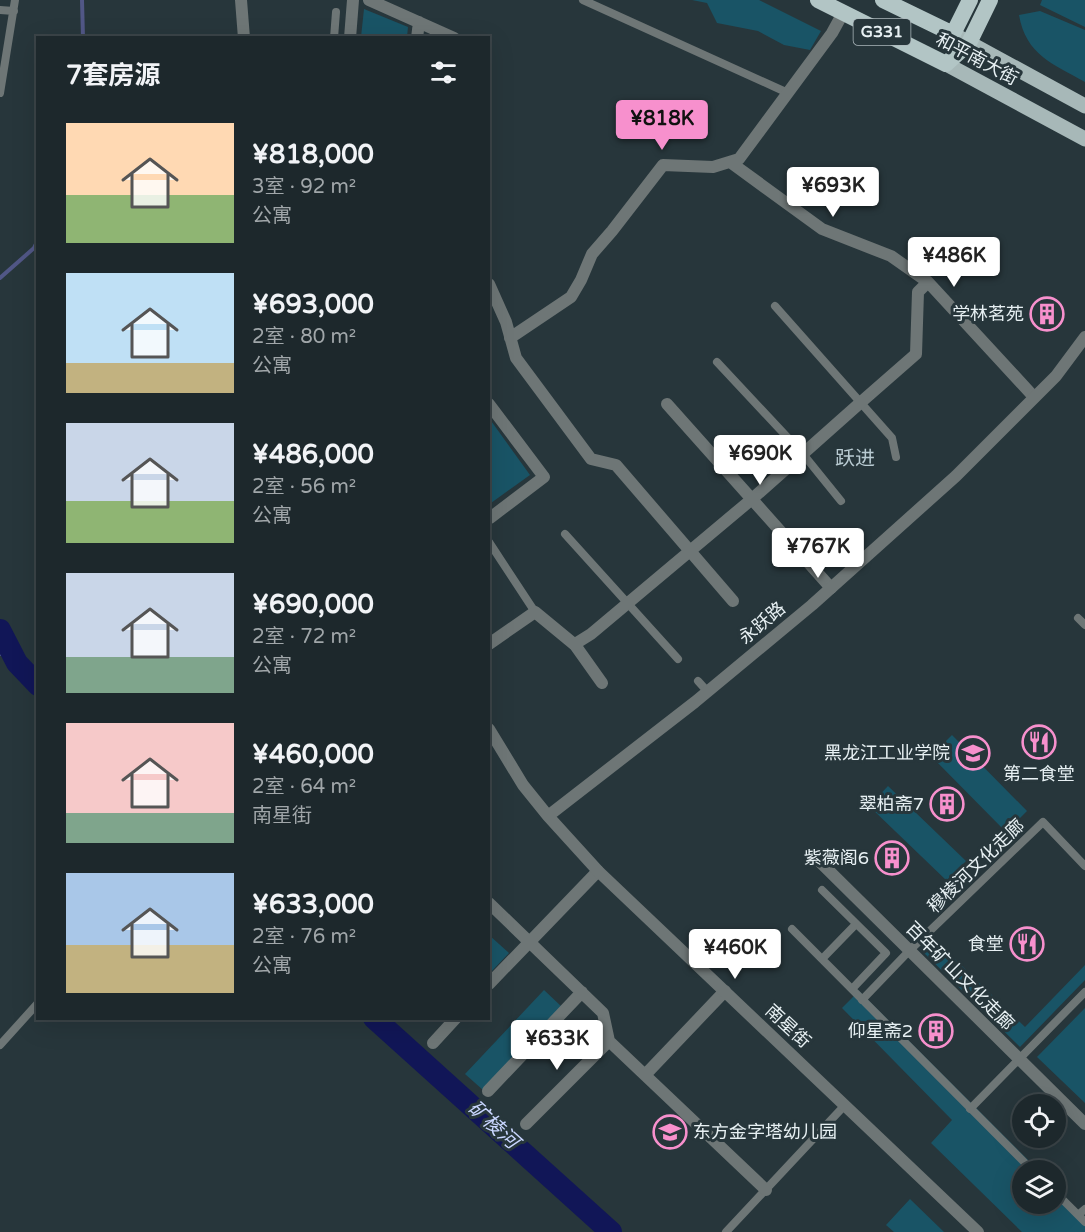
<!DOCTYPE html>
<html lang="zh">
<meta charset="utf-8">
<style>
body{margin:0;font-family:"Varela Round","Noto Sans SC",sans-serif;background:#2a3438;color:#f1f3f6;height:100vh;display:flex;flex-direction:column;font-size:22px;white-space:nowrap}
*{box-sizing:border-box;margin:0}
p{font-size:20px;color:#a0a6a9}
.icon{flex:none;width:33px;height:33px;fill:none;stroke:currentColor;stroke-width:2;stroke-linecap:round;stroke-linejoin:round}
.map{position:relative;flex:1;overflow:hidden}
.sheet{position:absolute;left:36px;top:36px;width:454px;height:984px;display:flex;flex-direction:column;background:#1d282c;border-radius:0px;box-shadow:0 6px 24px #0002,0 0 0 2px #3b4448}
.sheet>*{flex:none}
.fabs{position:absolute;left:1012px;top:1094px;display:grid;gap:12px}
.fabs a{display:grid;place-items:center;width:54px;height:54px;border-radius:50%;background:#1d282c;box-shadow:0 6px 24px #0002,0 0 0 2px #3b4448;font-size:30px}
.price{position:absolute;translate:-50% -51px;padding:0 14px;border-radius:6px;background:#fff;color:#222;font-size:20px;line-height:39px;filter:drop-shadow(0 2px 3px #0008)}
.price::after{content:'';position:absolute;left:50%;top:36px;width:18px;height:14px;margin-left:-9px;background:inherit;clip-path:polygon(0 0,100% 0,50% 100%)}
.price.current{background:#f790cd;color:#111}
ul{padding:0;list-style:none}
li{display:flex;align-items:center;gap:18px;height:150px;padding:0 30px}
li span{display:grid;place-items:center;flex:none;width:168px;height:120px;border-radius:0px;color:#555}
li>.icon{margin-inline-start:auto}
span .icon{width:72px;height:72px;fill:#fffc;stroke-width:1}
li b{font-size:26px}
h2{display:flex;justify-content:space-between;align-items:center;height:72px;padding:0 30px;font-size:26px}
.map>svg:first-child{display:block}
.green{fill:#195466}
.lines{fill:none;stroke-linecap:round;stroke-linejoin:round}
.stream{stroke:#515786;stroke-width:4}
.river{stroke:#111657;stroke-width:22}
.service{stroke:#6e7676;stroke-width:8}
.minor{stroke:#6e7676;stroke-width:12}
.tertiary{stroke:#6e7676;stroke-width:12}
.primary{stroke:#a7b8b8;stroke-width:15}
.trunk{stroke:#b2c5c5;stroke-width:16}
.labels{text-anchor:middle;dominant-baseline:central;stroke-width:6;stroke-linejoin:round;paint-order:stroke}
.shield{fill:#27363b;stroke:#adb8bc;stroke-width:1.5}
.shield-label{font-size:16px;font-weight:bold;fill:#e7f0f3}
.street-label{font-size:18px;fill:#e7f0f3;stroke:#27363b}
.poi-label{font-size:18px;fill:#e7f0f3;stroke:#27363b;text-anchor:end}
.neighbourhood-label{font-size:20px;fill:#b9cbd2;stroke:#27363b}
.water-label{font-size:20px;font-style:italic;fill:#c9d6ff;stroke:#27363b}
</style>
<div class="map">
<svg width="1085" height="1232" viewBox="0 0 1085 1232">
<rect width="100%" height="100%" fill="#27363b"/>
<path class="green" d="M 692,0 L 759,0 L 821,31 L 810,50 L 784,45 L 758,31 L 717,23 L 707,3 Z
M 1042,0 L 1085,0 L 1085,27 L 1040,5 Z
M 364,9 L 408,27 L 407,37 L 361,37 Z
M 1040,11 L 1085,30 L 1085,82 C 1053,64 1026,55 1019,15 Z
M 489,418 L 530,475 L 491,503 L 489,500 Z
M 952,735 L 1027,811 L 1006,832 L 931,756 Z
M 888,786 L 966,861 L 947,881 L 869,806 Z
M 489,935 L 509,953 L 489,974 Z
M 934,939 L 1025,1027 L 1085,965 L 1085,980 L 1020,1047 L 922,951 Z
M 544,990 L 562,1007 L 483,1090 L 465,1074 Z
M 859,991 L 1038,1170 L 1023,1170 L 1023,1203 L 1056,1203 L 1056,1188 L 1085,1218 L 1085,1232 L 1022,1232 L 931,1143 L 952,1120 L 842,1008 Z
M 1085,1008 L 1085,1103 L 1037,1057 Z
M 910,1199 L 944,1232 L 894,1232 L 886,1225 Z"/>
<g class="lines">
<path class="stream" d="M 82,0 L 83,38
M 0,278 L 34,248 L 38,240
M 0,654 L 11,650"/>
<path class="river" d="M 0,630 L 17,663 L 38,685
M 374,1018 L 611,1232"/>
<path class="service" d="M 583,0 L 788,93
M 0,10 L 14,11
M 334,38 L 336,12
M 0,93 L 15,0
M 775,306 L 892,438 L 896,457
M 717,362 L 803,454 L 841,501
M 565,534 L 678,659
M 489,542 L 535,612
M 1078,618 L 1085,625
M 698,681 L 708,692
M 822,890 L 886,953 L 852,989
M 792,929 L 1032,1170
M 822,959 L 856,924
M 862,1000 L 910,950 L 1043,822 L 1085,866
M 0,1045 L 38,1003
M 970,1109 L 1085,992
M 1056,1193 L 1085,1222
M 1078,1215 L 1085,1209
M 726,1232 L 845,1105"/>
<path class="minor" d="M 369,0 L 454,38
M 350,38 L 353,0
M 417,38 L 419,22
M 730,162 L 822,229 L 891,256 L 928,282
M 489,284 L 506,322 L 516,358 L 591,459 L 616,465 L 733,601
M 510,338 L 571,297 L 581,280 L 592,254 L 612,231 L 663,165 L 713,167 L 739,159 L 832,33 L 843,13
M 489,404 L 544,477 L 490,518 L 489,517
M 667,404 L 831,588
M 489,644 L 535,612 L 575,645 L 602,683
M 575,644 L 591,634 L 752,499 L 860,403 L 916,354 L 918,292 L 928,282 L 1034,397
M 811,853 L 1085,1124
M 489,903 L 603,1013 L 609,1041 L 766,1190
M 489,984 L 598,871
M 433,1043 L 456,1018
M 645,1075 L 725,991
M 488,1091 L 582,992
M 526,1124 L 609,1041"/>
<path class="tertiary" d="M 241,0 L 244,38
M 489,729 L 523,785 L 548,816 L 598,871 L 978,1232
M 548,816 L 695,702 L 812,605 L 956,476 L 1056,376 L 1085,337"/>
<path class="primary" d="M 953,34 L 1085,106
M 946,64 L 1085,139"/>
<path class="trunk" d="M 818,0 L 946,64
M 883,0 L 953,34
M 951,43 L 953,34 L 970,0
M 946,64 L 969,43 L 990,0"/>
</g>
<defs>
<g id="building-ring" transform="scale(1.725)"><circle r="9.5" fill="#27363b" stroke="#f790cd" stroke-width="1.5"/><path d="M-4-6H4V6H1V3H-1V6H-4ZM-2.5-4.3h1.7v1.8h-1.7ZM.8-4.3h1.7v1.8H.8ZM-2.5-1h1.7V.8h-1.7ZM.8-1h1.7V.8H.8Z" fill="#f790cd"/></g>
<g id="restaurant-ring" transform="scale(1.725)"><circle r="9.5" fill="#27363b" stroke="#f790cd" stroke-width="1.5"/><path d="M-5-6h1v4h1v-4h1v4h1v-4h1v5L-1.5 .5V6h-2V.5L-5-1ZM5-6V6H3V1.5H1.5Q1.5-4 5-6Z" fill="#f790cd"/></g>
<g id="university-ring" transform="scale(1.725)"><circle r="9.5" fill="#27363b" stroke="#f790cd" stroke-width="1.5"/><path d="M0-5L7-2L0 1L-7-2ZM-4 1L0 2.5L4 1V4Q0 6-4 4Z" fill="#f790cd"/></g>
<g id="school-ring" transform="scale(1.725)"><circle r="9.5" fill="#27363b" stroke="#f790cd" stroke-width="1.5"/><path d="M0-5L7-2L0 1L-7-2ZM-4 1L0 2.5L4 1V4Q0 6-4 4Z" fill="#f790cd"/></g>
</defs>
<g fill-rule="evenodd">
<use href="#building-ring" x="1047" y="314"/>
<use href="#restaurant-ring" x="1039" y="742"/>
<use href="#university-ring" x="973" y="753"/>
<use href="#building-ring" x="947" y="804"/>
<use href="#building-ring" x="892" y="858"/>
<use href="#restaurant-ring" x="1027" y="944"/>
<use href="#building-ring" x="936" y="1031"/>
<use href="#school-ring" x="670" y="1132"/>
</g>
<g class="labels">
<rect class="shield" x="853.5" y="19" width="57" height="26" rx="4.5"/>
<g class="shield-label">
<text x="882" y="32">G331</text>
</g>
<g class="street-label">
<text transform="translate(977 59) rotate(28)">和平南大街</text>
<text transform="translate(762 623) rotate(-40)">永跃路</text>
<text transform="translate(976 866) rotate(-44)">穆棱河文化走廊</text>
<text transform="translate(960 976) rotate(45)">百年矿山文化走廊</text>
<text transform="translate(788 1026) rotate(43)">南星街</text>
</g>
<g class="poi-label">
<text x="1024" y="314">学林茗苑</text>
<text x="950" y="753">黑龙江工业学院</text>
<text x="1039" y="774" text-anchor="middle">第二食堂</text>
<text x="924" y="804">翠柏斋7</text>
<text x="869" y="858">紫薇阁6</text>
<text x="1004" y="944">食堂</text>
<text x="913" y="1031">仰星斋2</text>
<text x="693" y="1132" text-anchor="start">东方金字塔幼儿园</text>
</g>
<g class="neighbourhood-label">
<text x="855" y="459">跃进</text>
</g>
<g class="water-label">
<text transform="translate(493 1125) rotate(42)">矿棱河</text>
</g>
</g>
</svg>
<div class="fabs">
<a><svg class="icon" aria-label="locate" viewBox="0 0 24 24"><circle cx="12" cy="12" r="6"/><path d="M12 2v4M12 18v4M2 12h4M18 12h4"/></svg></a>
<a><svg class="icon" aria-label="layers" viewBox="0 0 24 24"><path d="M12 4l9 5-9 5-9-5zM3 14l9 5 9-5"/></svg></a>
</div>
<b class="price current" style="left:662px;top:151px">¥818K</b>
<b class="price" style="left:833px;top:218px">¥693K</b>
<b class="price" style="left:954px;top:288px">¥486K</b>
<b class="price" style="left:760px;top:486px">¥690K</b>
<b class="price" style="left:818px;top:579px">¥767K</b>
<b class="price" style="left:735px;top:980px">¥460K</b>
<b class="price" style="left:557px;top:1071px">¥633K</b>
<section class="sheet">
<h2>7套房源<svg class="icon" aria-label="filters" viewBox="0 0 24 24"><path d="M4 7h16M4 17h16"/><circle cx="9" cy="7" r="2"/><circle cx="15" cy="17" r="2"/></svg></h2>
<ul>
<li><span style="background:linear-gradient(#ffd9b3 60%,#8fb573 0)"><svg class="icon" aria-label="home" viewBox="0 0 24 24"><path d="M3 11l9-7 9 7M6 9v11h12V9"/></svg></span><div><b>¥818,000</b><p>3室 · 92 m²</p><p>公寓</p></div></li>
<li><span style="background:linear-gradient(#bfe0f5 75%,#c2b280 0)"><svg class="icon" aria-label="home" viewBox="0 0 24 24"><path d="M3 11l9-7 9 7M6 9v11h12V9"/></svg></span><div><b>¥693,000</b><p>2室 · 80 m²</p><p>公寓</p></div></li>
<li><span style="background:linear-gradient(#c9d6e8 65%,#8fb573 0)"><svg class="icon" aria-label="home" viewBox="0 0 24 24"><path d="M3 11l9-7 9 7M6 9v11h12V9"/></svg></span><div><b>¥486,000</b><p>2室 · 56 m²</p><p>公寓</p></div></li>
<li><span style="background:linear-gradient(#c9d6e8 70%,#7fa58c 0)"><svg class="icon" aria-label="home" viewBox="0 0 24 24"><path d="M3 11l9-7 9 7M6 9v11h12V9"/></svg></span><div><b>¥690,000</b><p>2室 · 72 m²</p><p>公寓</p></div></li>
<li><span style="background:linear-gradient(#f6c9c9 75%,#7fa58c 0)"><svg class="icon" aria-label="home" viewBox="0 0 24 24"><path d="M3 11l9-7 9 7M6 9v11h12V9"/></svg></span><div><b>¥460,000</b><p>2室 · 64 m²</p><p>南星街</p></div></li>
<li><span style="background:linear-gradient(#a9c7e8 60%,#c2b280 0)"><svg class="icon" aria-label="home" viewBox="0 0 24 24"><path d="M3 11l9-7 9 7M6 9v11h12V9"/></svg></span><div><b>¥633,000</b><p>2室 · 76 m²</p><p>公寓</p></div></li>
</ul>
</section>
</div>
